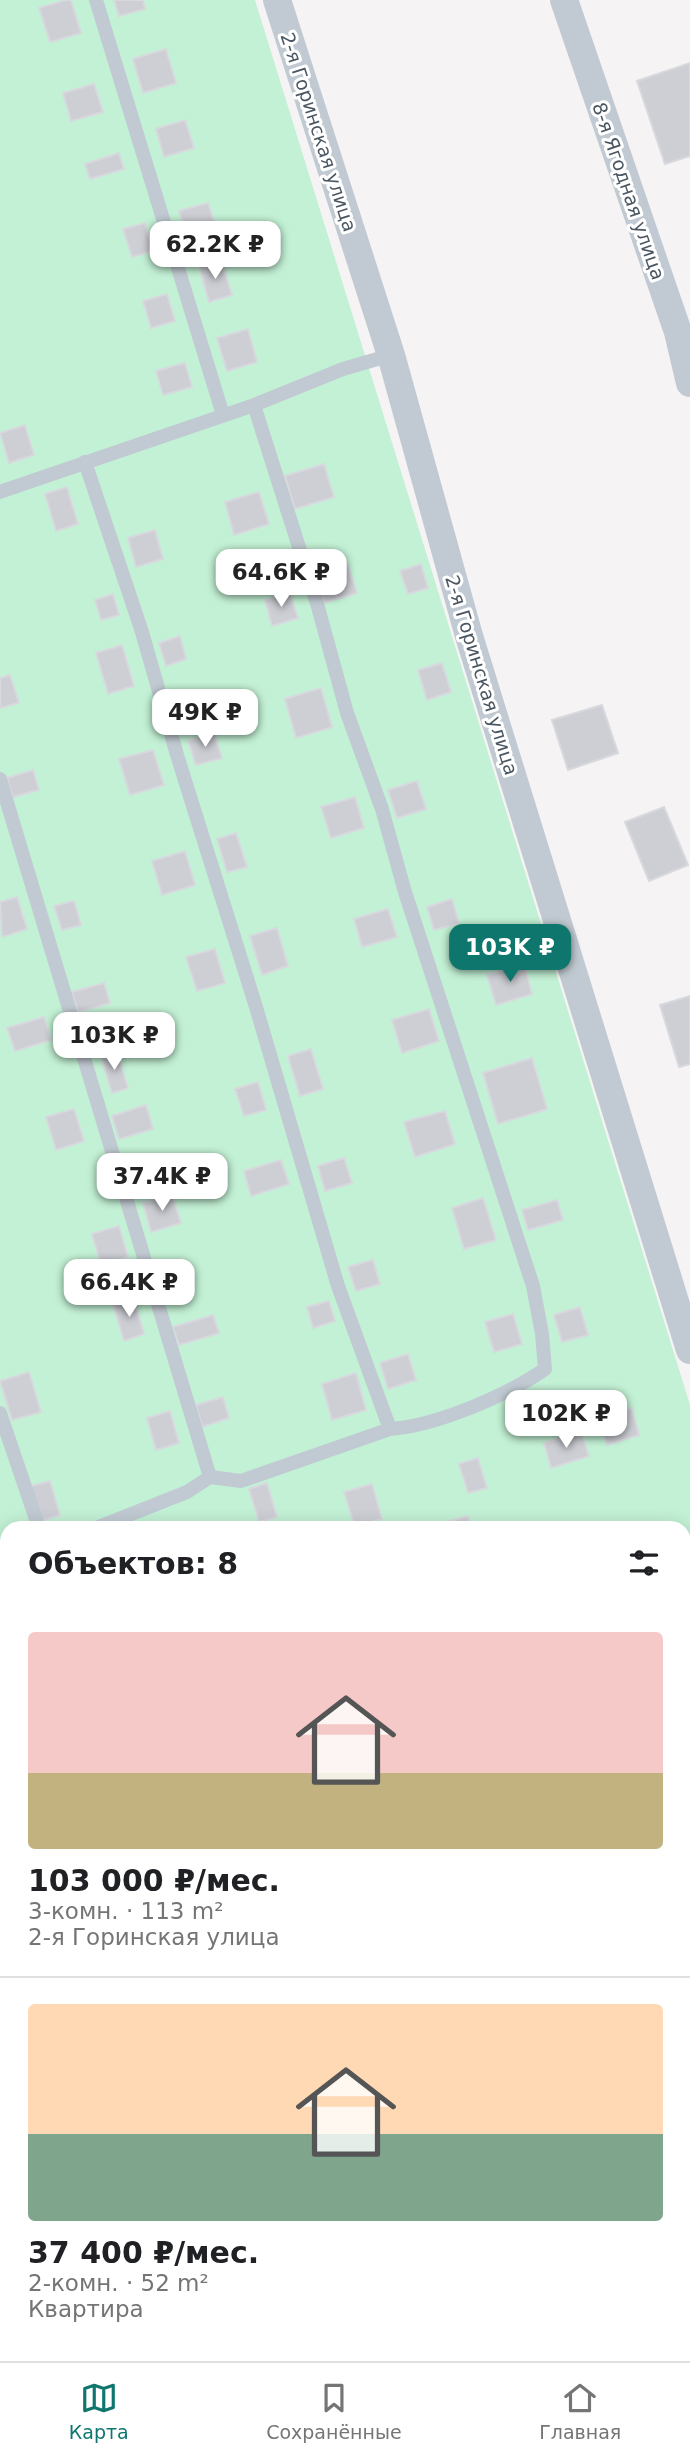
<!DOCTYPE html>
<html lang="ru">
<meta charset="utf-8">
<style>
body{margin:0;font-family:"DejaVu Sans",sans-serif;background:#f6f6f6;color:#202124;height:100vh;display:flex;flex-direction:column;font-size:26px;white-space:nowrap}
*{box-sizing:border-box;margin:0}
p{font-size:23px;color:#757577}
.icon{flex:none;width:38px;height:38px;fill:none;stroke:currentColor;stroke-width:2;stroke-linecap:round;stroke-linejoin:round}
.map{position:relative;flex:1;overflow:hidden}
.sheet{position:absolute;left:0px;top:1521px;width:691px;height:842px;display:flex;flex-direction:column;background:#fff;border-radius:21px 21px 0 0;box-shadow:0 4px 18px #0003}
.sheet>*{flex:none}
.price{position:absolute;translate:-50% -60px;padding:0 16px;border-radius:14px;background:#fff;color:#222;font-size:23px;line-height:46px;filter:drop-shadow(0 2px 4px #0008)}
.price::after{content:'';position:absolute;left:50%;top:42px;width:21px;height:16px;margin-left:-10px;background:inherit;clip-path:polygon(0 0,100% 0,50% 100%)}
.price.active{background:#0f766e;color:#fff}
ul{padding:0;list-style:none}
li{display:grid;align-content:center;gap:14px;height:371px;padding:0 28px}
li+li{border-top:2px solid #e0e0e0}
li span{display:grid;place-items:center;height:217px;border-radius:7px;color:#555}
li>.icon{margin-inline-start:auto}
span .icon{width:126px;height:126px;fill:#fffc;stroke-width:1}
li b{font-size:30px}
h2{display:flex;justify-content:space-between;align-items:center;height:84px;padding:0 28px;font-size:30px}
.menu{display:flex;justify-content:space-around;align-items:center;height:98px;border-top:2px solid #e0e0e0;background:#fff;font-size:19px;color:#757577}
.menu a{display:grid;justify-items:center;gap:4px}
.menu .active{color:#0f766e}
.map>svg:first-child{display:block}
.green{fill:#c3f1d5}
.building{fill:#cdcfd5;stroke:#d7d9de;stroke-width:2}
.lines{fill:none;stroke-linecap:round;stroke-linejoin:round}
.path{stroke:#7ad0a6;stroke-width:4.5;stroke-dasharray:5 3.5;stroke-linecap:butt}
.service{stroke:#c1cad2;stroke-width:14}
.minor{stroke:#c1cad2;stroke-width:28}
.labels{text-anchor:middle;dominant-baseline:central;stroke-width:6;stroke-linejoin:round;paint-order:stroke}
.street-label{font-size:19px;fill:#4a5661;stroke:#fff}
</style>
<div class="map">
<svg width="690" height="2361" viewBox="0 0 690 2361">
<rect width="100%" height="100%" fill="#f5f3f3"/>
<path class="green" d="M 0,0 L 255,0 L 690,1405 L 690,1608 L 684,1609 L 684,1528 L 7,1528 L 7,1945 L 0,1947 Z
M 684,1850 L 690,1850 L 690,2361 L 0,2361 L 0,2047 L 7,2045 L 7,2356 L 684,2356 Z"/>
<path class="building" d="M 66,0 L 71,0 L 81,33 L 50,42 L 39,8 Z
M 114,0 L 143,0 L 145,9 L 119,16 Z
M 166,49 L 176,83 L 143,93 L 133,59 Z
M 690,63 L 690,156 L 665,164 L 637,81 Z
M 94,84 L 103,112 L 71,121 L 63,93 Z
M 185,120 L 194,148 L 164,157 L 156,129 Z
M 119,153 L 124,169 L 90,179 L 85,164 Z
M 208,203 L 217,230 L 188,239 L 179,211 Z
M 145,223 L 153,251 L 132,257 L 123,229 Z
M 221,259 L 232,295 L 209,302 L 199,266 Z
M 167,294 L 175,321 L 151,328 L 143,301 Z
M 248,329 L 257,362 L 227,371 L 217,338 Z
M 185,363 L 192,387 L 163,395 L 156,371 Z
M 25,425 L 34,455 L 9,463 L 0,433 Z
M 324,464 L 334,497 L 295,509 L 285,476 Z
M 67,487 L 78,524 L 56,531 L 45,494 Z
M 259,492 L 269,524 L 234,535 L 225,502 Z
M 155,530 L 163,559 L 136,567 L 128,538 Z
M 421,564 L 428,588 L 408,594 L 400,571 Z
M 348,565 L 357,593 L 324,603 L 316,575 Z
M 290,593 L 298,618 L 272,626 L 265,600 Z
M 113,594 L 119,615 L 101,620 L 95,600 Z
M 180,636 L 186,659 L 166,666 L 159,643 Z
M 122,645 L 134,686 L 108,694 L 96,653 Z
M 442,663 L 451,692 L 427,700 L 418,670 Z
M 10,675 L 19,703 L 0,708 L 0,678 Z
M 321,688 L 332,727 L 296,738 L 285,699 Z
M 602,705 L 618,753 L 568,770 L 552,720 Z
M 214,733 L 222,758 L 196,765 L 188,741 Z
M 153,750 L 164,785 L 130,795 L 119,759 Z
M 33,770 L 39,790 L 13,797 L 7,778 Z
M 417,781 L 426,809 L 397,818 L 388,790 Z
M 355,797 L 364,828 L 331,838 L 321,807 Z
M 664,807 L 688,865 L 649,881 L 625,822 Z
M 236,833 L 247,867 L 227,872 L 217,839 Z
M 185,851 L 195,885 L 162,895 L 152,861 Z
M 17,897 L 27,929 L 2,937 L 0,902 Z
M 452,899 L 459,923 L 434,930 L 427,907 Z
M 74,901 L 81,925 L 62,930 L 54,906 Z
M 388,909 L 397,937 L 362,947 L 354,919 Z
M 277,928 L 288,966 L 262,975 L 250,936 Z
M 215,949 L 225,983 L 197,991 L 186,957 Z
M 524,964 L 532,994 L 496,1005 L 487,975 Z
M 104,983 L 110,1003 L 78,1012 L 72,992 Z
M 690,996 L 690,1064 L 679,1067 L 660,1005 Z
M 429,1009 L 439,1041 L 402,1053 L 392,1020 Z
M 44,1017 L 51,1040 L 15,1051 L 7,1028 Z
M 311,1049 L 323,1089 L 300,1096 L 288,1056 Z
M 117,1052 L 128,1088 L 112,1093 L 101,1057 Z
M 532,1058 L 547,1109 L 498,1124 L 483,1073 Z
M 258,1082 L 266,1110 L 244,1116 L 235,1089 Z
M 146,1105 L 153,1129 L 119,1139 L 112,1116 Z
M 74,1109 L 84,1141 L 56,1150 L 46,1117 Z
M 445,1111 L 455,1144 L 415,1157 L 404,1122 Z
M 344,1158 L 352,1183 L 325,1191 L 318,1166 Z
M 281,1160 L 289,1184 L 251,1196 L 244,1171 Z
M 172,1195 L 181,1223 L 151,1232 L 143,1203 Z
M 483,1198 L 496,1240 L 464,1249 L 452,1208 Z
M 557,1200 L 563,1220 L 528,1230 L 522,1210 Z
M 119,1226 L 128,1257 L 101,1265 L 92,1234 Z
M 373,1260 L 380,1284 L 356,1291 L 348,1267 Z
M 134,1298 L 144,1334 L 124,1341 L 113,1304 Z
M 329,1301 L 335,1321 L 313,1328 L 307,1307 Z
M 580,1307 L 588,1335 L 562,1342 L 554,1315 Z
M 513,1314 L 522,1344 L 494,1352 L 485,1322 Z
M 213,1315 L 219,1333 L 179,1345 L 173,1327 Z
M 408,1354 L 416,1380 L 388,1389 L 380,1363 Z
M 29,1372 L 41,1412 L 12,1420 L 0,1381 Z
M 356,1373 L 366,1410 L 332,1420 L 322,1384 Z
M 223,1397 L 229,1418 L 202,1427 L 196,1405 Z
M 632,1408 L 639,1435 L 607,1445 L 599,1418 Z
M 170,1411 L 179,1443 L 156,1450 L 147,1418 Z
M 581,1432 L 589,1456 L 551,1468 L 544,1443 Z
M 478,1458 L 487,1488 L 468,1493 L 459,1464 Z
M 50,1481 L 60,1515 L 41,1521 L 31,1486 Z
M 267,1483 L 277,1517 L 259,1522 L 249,1489 Z
M 372,1484 L 382,1519 L 355,1527 L 344,1492 Z
M 468,1516 L 471,1528 L 452,1528 L 450,1521 Z
M 690,1546 L 690,1585 L 684,1587 L 684,1548 Z"/>
<g class="lines">
<path class="path" d="M 684,1714 L 690,1707
M 551,2356 L 552,2361"/>
<path class="service" d="M 96,0 L 223,415
M 85,462 L 142,632 L 177,755 L 256,1007 L 338,1286 L 390,1429 C 436,1426 508,1395 545,1369 L 542,1334 L 533,1286 L 405,892 L 382,809 L 347,713 L 318,607 L 254,405
M 0,492 L 254,405 L 343,369 L 391,355
M 0,779 L 210,1477 L 241,1481 L 390,1429
M 0,1413 L 39,1528
M 96,1528 L 187,1492 L 210,1477
M 684,1756 L 690,1748
M 0,1781 L 7,1803
M 0,1911 L 7,1908
M 0,1997 L 7,1996"/>
<path class="minor" d="M 277,0 L 391,355 L 469,636 L 690,1350
M 564,0 L 678,332 L 690,383"/>
</g>
<g class="labels">
<g class="street-label">
<text transform="translate(319 132) rotate(72)">2-я Горинская улица</text>
<text transform="translate(629 191) rotate(71)">8-я Ягодная улица</text>
<text transform="translate(482 675) rotate(73)">2-я Горинская улица</text>
</g>
</g>
</svg>
<b class="price" style="left:215px;top:281px">62.2K ₽</b>
<b class="price" style="left:281px;top:609px">64.6K ₽</b>
<b class="price" style="left:205px;top:749px">49K ₽</b>
<b class="price active" style="left:510px;top:984px">103K ₽</b>
<b class="price" style="left:114px;top:1072px">103K ₽</b>
<b class="price" style="left:162px;top:1213px">37.4K ₽</b>
<b class="price" style="left:129px;top:1319px">66.4K ₽</b>
<b class="price" style="left:566px;top:1450px">102K ₽</b>
<section class="sheet">
<h2>Объектов: 8<svg class="icon" aria-label="filters" viewBox="0 0 24 24"><path d="M4 7h16M4 17h16"/><circle cx="9" cy="7" r="2"/><circle cx="15" cy="17" r="2"/></svg></h2>
<ul>
<li><span style="background:linear-gradient(#f6c9c9 65%,#c2b280 0)"><svg class="icon" aria-label="home" viewBox="0 0 24 24"><path d="M3 11l9-7 9 7M6 9v11h12V9"/></svg></span><div><b>103 000 ₽/мес.</b><p>3-комн. · 113 m²</p><p>2-я Горинская улица</p></div></li>
<li><span style="background:linear-gradient(#ffd9b3 60%,#7fa58c 0)"><svg class="icon" aria-label="home" viewBox="0 0 24 24"><path d="M3 11l9-7 9 7M6 9v11h12V9"/></svg></span><div><b>37 400 ₽/мес.</b><p>2-комн. · 52 m²</p><p>Квартира</p></div></li>
</ul>
</section>
</div>
<nav class="menu">
<a class="active"><svg class="icon" aria-label="map" viewBox="0 0 24 24"><path d="M3 6l6-2 6 2 6-2v14l-6 2-6-2-6 2zM9 4v14M15 6v14"/></svg>Карта</a>
<a><svg class="icon" aria-label="saved" viewBox="0 0 24 24"><path d="M7 4h10v16l-5-4-5 4z"/></svg>Сохранённые</a>
<a><svg class="icon" aria-label="home" viewBox="0 0 24 24"><path d="M3 11l9-7 9 7M6 9v11h12V9"/></svg>Главная</a>
</nav>
